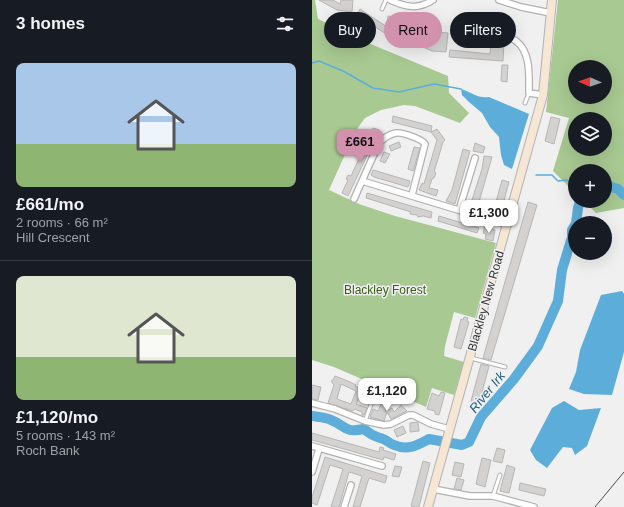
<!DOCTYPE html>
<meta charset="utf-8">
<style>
body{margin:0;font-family:Arial,sans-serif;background:#242831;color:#f1f3f6;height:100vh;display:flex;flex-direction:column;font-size:15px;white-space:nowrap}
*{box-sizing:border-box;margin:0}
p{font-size:13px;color:#9ea1a6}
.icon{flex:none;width:22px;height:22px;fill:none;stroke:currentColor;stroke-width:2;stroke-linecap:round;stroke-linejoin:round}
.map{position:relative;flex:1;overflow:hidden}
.sheet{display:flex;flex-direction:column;background:#171b24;width:312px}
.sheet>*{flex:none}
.hud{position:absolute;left:12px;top:12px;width:240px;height:36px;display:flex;gap:8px}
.needle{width:26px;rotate:272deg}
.fabs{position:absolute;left:256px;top:60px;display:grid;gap:8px}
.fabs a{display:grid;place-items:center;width:44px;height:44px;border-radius:50%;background:#171b24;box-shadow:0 4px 16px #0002;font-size:20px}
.price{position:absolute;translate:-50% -34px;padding:0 9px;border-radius:8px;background:#fff;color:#222;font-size:13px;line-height:26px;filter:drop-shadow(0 1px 2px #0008)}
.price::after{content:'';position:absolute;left:50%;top:24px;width:12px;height:9px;margin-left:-6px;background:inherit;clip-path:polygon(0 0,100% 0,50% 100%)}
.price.on{background:#d292ae;color:#111}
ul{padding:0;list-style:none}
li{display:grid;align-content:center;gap:8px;height:212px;padding:0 16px}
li+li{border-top:1px solid #363941}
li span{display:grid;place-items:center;height:124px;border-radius:8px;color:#555}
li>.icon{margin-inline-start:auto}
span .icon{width:72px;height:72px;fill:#fffc;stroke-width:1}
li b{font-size:17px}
h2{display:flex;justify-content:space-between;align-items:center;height:48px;padding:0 16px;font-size:17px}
.tag{padding:0 14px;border-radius:18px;background:#171b24;box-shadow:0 4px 16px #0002;font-size:14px;line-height:36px}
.tag.on{background:#d292ae;color:#111}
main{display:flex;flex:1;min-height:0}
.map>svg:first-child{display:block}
.green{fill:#a8c992;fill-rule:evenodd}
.water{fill:#5cadd9}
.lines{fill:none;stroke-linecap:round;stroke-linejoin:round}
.stream{stroke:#5cadd9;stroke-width:1.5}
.river{stroke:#5cadd9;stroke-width:10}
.building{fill:#d3d2d1;stroke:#b7b6b5;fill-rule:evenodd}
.lane-casing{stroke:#b2b2b3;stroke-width:5}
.street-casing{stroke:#b2b2b3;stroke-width:8}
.secondary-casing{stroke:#b2b2b3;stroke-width:10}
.lane{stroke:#fff;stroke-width:3}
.street{stroke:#fff;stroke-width:5.5}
.secondary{stroke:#f6e6d4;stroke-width:8}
.tram{stroke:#4e4e4e;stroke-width:1}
.labels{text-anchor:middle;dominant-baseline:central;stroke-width:3;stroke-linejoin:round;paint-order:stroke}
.park-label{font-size:12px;fill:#385c16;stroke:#f0f0f1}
.street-label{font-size:12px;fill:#333;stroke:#f0f0f1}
.water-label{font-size:13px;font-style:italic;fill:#215f7d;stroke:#f0f0f1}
</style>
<main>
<section class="sheet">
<h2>3 homes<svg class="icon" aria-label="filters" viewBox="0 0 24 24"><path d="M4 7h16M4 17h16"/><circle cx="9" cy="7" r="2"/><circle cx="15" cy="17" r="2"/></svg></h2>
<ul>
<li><span style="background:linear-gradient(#a9c7e8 65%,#8fb573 0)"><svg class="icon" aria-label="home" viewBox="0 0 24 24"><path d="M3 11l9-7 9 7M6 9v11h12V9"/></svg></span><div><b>£661/mo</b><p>2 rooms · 66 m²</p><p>Hill Crescent</p></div></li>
<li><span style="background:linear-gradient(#dfe7d0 65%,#8fb573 0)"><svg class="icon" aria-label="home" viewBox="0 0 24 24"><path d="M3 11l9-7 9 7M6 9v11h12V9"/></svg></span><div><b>£1,120/mo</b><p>5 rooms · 143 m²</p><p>Roch Bank</p></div></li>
</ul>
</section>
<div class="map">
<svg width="312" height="507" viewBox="0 0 312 507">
<rect width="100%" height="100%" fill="#f0f0f1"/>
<path class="green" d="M 0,0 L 3,0 L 6,19 L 61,45 L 136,76 L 137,93 L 157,113 L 148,123 L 103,106 L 92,105 L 69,110 L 53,118 L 43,132 L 17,190 L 47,204 L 83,216 L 184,243 L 163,318 L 142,312 L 133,346 L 132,356 L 152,362 L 142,395 L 120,388 L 114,407 L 22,367 L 0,360 Z
M 246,0 L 312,0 L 312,208 L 284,213 L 272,201 L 293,201 L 293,171 L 263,171 L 263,193 L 241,171 L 257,118 L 234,112 ZM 263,67 L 293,67 L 293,97 L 263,97 ZM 263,119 L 293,119 L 293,149 L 263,149 Z"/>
<path class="water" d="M 149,89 C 159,92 167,99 177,97 L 217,114 L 200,169 L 192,165 L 189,155 L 187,137 L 178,127 L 170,113 L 157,102 L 150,95 Z
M 310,291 L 312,294 L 312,352 L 300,395 L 272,394 L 257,389 L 264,372 L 268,350 L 289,295 Z
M 252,401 L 267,410 L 289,408 L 275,446 L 263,455 L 260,448 L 251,447 L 235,468 L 224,460 L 218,450 L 240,408 Z"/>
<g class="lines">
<path class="stream" d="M 0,63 L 7,61 L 31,71 L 61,88 L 87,92 L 122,84 L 149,89
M 224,175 L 240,175 L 246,181 L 255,180 L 263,186"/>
<path class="river" d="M 293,185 L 306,189 L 312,195
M 264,223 L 266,208 L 268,201
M 0,416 C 6,417 14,417 19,420 C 35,426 31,433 52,429 C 61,436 62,436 71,439 C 75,440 78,444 82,445 C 96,451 106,445 117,439 L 150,445 L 157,442 L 169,417 L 202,379 L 226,346 L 246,301 L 250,270 L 260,237 L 260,230 L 263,225"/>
</g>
<path class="building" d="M 7,0 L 21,0 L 28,4 L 29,0 L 41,0 L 40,12 L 25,10 Z
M 48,9 L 75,27 L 76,16 L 88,18 L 87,30 L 122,44 L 124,32 L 136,33 L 134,52 L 120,51 L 90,38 L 90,37 L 74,34 L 45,15 Z
M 179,41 L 192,42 L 191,61 L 137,57 L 138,50 L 178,54 Z
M 190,65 L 196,65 L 195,82 L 189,81 Z
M 81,116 L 120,126 L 119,132 L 80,122 Z
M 239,117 L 248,119 L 242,144 L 233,141 Z
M 61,128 L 67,130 L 36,196 L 30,193 L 36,180 L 34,179 L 36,175 L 39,176 Z
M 125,129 L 133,140 L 131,142 L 122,172 L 124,173 L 122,178 L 120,179 L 117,188 L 126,190 L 124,196 L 107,190 L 110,183 L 112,184 L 125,140 L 119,132 Z
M 87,142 L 89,147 L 79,151 L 77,146 Z
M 163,143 L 173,147 L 171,153 L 161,151 Z
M 102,147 L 108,148 L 101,171 L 96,169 Z
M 151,149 L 158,151 L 143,204 L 134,201 L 140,190 Z
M 72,152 L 78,154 L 73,163 L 68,161 Z
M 172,156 L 180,157 L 165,209 L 158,206 L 170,169 Z
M 61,170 L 98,181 L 96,187 L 62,177 L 59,175 Z
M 190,180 L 197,182 L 188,215 L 181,213 Z
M 55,193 L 120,212 L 119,218 L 111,216 L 106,217 L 105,215 L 98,214 L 99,212 L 54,198 Z
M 216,202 L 225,205 L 179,360 L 171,358 Z
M 127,216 L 167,228 L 165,233 L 126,221 Z
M 173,226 L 183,230 L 181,241 L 173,239 L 174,234 L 171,233 Z
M 152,317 L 156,318 L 155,321 L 157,322 L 149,349 L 142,347 L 149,319 L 151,320 Z
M 169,364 L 177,366 L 167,404 L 159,401 Z
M 23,376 L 38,382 L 44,385 L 43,386 L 56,392 L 58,389 L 62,391 L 59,397 L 52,395 L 51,397 L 47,398 L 44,404 L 55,408 L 52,415 L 50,415 L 50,412 L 42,409 L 41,411 L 16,403 L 22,385 L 19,381 L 21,380 ZM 29,384 L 44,391 L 39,404 L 25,399 Z
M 0,385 L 9,387 L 6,400 L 0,399 Z
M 129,392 L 133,393 L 127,415 L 123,414 L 123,411 L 115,409 L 120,393 L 127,396 Z
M 72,398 L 77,400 L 73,412 L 80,408 L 82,412 L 89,405 L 95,411 L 79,419 L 75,412 L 72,421 L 58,417 L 61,409 L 66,411 Z
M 106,422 L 107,431 L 98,432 L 98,423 Z
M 91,426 L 94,433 L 85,437 L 82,430 Z
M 0,433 L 67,452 L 68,447 L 72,448 L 71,450 L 84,454 L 82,460 L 72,457 L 71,460 L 0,440 Z
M 185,448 L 193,450 L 190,463 L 181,461 Z
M 13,457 L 75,476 L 73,483 L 57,478 L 48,507 L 41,507 L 50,476 L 37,472 L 27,507 L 19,507 L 31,469 L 18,465 L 5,505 L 0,503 L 0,497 Z
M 170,458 L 179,460 L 173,487 L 164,484 Z
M 111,461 L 118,463 L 107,507 L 104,507 L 99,506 Z
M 143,462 L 152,464 L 149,477 L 140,475 Z
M 195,465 L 203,468 L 197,493 L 188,491 Z
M 83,466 L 90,467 L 87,477 L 80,476 Z
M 145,478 L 152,480 L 149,490 L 142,489 Z
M 208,483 L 234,489 L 232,496 L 207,490 Z"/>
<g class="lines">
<g class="lane-casing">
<path id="lane" d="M 70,9 L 74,0
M 161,35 L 162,28
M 213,103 L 217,93
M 159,358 L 193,367
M 53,421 L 61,399
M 181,496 L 188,475"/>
</g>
<g class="street-casing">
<path id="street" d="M 78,0 C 93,7 106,10 121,0
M 187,0 L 209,7 L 239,13
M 192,35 C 196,37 200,38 204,41 C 219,52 217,76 217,93 L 231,95
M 50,181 L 196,225
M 42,199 L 67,143 C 71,139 78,134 84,133 C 90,132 110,139 113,144 L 100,195
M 147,210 L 163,158
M 0,403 L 23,409 L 53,421 L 72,425 L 79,424 L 97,415 L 101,415 L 119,424 L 137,429
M 0,446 L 70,466
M 0,472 L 7,449
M 121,489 L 158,496 L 181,496 L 222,507
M 32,507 L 39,485"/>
</g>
<g class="secondary-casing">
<path id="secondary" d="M 116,507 L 231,95 L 240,0"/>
</g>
<use href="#lane" class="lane"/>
<use href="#street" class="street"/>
<use href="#secondary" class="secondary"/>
<path class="tram" d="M 283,507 L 312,472"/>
</g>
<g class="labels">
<g class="park-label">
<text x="73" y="290">Blackley Forest</text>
</g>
<g class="street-label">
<text transform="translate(174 301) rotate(-74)">Blackley New Road</text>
</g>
<g class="water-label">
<text transform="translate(175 392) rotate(-51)">River Irk</text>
</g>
</g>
</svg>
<div class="fabs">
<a><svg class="needle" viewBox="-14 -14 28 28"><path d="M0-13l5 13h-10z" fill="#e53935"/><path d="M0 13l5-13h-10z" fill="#9ea1a6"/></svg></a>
<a><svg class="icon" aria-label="layers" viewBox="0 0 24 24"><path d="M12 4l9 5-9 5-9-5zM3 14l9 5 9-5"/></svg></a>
<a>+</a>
<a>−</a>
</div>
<b class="price on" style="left:48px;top:163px">£661</b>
<b class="price" style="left:177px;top:234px">£1,300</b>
<b class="price" style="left:75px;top:412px">£1,120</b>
<div class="hud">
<a class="tag">Buy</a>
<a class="tag on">Rent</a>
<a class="tag">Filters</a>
</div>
</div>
</main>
